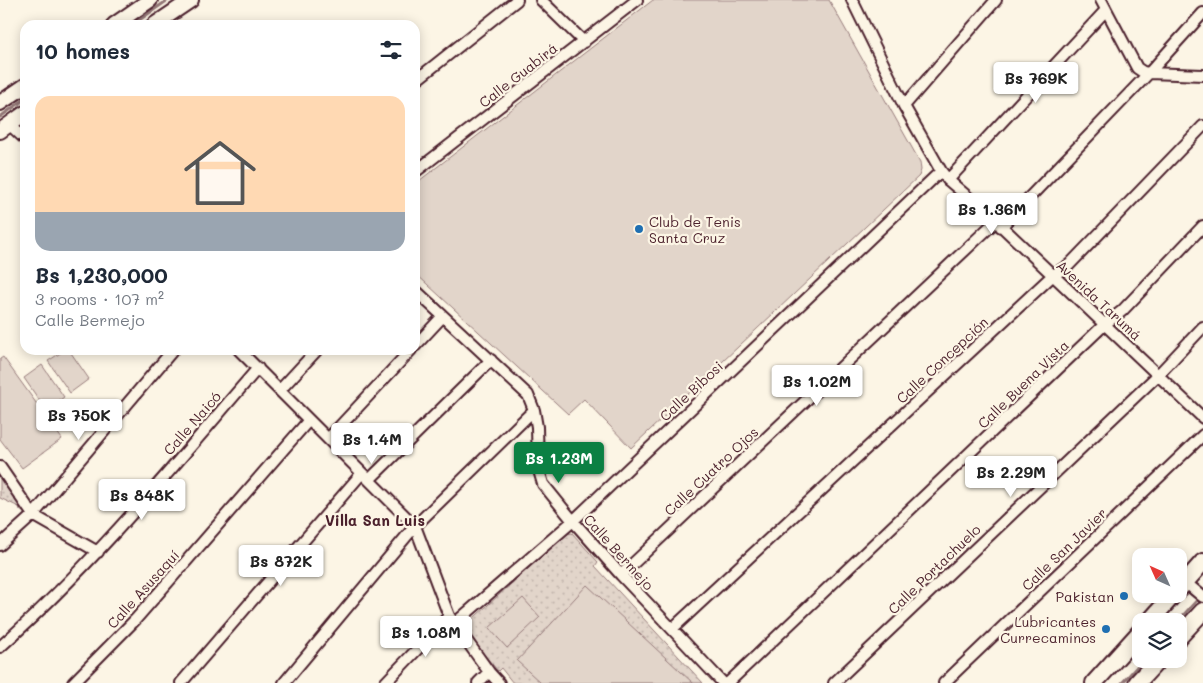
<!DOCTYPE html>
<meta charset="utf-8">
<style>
body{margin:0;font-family:Mali,sans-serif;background:#f2f2f3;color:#1f2937;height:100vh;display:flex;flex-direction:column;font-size:19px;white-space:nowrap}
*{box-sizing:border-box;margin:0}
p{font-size:16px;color:#747a83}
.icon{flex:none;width:28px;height:28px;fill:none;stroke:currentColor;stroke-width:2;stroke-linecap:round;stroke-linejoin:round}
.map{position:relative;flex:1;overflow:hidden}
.panel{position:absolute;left:20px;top:20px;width:400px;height:335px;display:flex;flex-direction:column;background:#fff;border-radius:15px;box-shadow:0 2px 12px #0003}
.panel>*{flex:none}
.needle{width:32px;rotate:315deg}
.buttons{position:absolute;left:1132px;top:548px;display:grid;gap:10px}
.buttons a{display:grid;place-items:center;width:55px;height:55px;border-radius:10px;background:#fff;box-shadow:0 2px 12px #0003;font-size:25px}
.price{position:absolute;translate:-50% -42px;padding:0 11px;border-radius:5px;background:#fff;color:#222;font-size:16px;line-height:32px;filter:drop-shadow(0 1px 2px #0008)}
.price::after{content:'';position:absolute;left:50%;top:30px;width:15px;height:11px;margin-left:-8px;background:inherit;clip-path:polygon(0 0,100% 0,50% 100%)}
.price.current{background:#0b8043;color:#fff}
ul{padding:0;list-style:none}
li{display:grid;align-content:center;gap:10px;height:265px;padding:0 15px}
li span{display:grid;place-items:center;height:155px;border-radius:15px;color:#555}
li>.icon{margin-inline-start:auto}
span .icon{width:90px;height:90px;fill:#fffc;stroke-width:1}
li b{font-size:21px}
h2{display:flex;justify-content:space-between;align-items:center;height:60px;padding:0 15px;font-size:21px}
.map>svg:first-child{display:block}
.park{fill:url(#park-dots);stroke:#967a7a}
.pitch{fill:#e2d5ca;stroke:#967a7a}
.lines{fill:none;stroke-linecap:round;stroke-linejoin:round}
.stream{stroke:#917474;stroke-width:3}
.minor-casing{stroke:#4a1f2b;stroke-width:14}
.tertiary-casing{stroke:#4a1f2b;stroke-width:18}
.primary-casing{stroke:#4a1f2b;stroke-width:20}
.minor{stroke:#fcf5e5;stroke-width:10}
.tertiary{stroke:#fcf5e5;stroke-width:14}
.primary{stroke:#fcf5e5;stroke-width:16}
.poi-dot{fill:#1f6fb2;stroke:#fcf5e5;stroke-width:2}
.labels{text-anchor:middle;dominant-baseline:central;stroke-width:4.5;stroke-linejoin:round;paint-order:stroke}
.street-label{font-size:14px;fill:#4a1f2b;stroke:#fcf5e5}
.poi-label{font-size:14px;fill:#4a1f2b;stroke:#fcf5e5;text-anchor:end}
.neighbourhood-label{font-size:15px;font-weight:bold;fill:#4a1f2b;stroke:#fcf5e5}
</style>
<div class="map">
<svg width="1203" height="683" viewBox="0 0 1203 683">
<defs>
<pattern id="park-dots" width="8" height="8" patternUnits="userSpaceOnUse" patternTransform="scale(1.25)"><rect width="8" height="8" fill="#e2d5ca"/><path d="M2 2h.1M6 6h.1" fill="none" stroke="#c3b6ae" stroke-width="1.8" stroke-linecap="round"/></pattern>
</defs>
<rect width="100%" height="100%" fill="#fcf5e5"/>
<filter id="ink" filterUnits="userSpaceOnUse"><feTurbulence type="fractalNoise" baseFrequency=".02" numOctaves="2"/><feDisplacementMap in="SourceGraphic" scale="10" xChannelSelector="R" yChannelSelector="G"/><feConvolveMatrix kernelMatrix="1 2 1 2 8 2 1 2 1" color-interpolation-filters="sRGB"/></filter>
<g filter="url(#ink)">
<path class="park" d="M 0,470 L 21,501 L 23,512 L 20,510 L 19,507 L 0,498 Z
M 572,533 L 598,562 L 595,566 L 703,683 L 513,683 L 501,668 L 498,671 L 481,651 L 465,628 L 466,625 L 566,534 Z"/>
<path class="pitch" d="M 653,0 L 829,0 L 920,162 L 921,170 L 919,176 L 631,448 L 584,399 L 568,414 L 415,273 L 415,184 Z
M 65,350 L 69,350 L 89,379 L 70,393 L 48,361 Z
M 3,357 L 62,439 L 22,468 L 0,439 L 0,359 Z
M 42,365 L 64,397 L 46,410 L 24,378 Z
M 587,585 L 693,683 L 541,683 L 517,661 Z
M 523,598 L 540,617 L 507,648 L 489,628 Z"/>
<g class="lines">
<path class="stream" d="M 132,25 L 168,0
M 0,117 L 25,99
M 1178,621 L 1199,598
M 1122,683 L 1144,659"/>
<g class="minor-casing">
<path id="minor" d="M 541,0 L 584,42
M 852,0 L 904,106 L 941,171 L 948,180 L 996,221 L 1203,418
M 1101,0 L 1137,68 L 1143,72 L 1149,73 L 1203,75
M 415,81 L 517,0
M 904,106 L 996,0
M 9,124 L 25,139
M 415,172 L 637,0
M 948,180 L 1106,10
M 1001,227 L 1149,73 L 1203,13
M 415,290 L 528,395 L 534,410 L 537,427 L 538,467 L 543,484 L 573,521 L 621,575 L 723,683
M 415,346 L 443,316
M 239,350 L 415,526 L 449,616 L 489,672 L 499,683
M 280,390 L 317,350
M 328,439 L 411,350
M 0,467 L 33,515 L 98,552
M 369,480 L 491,360
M 0,545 L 33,515 L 173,350
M 621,575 L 996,221
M 1185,582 L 1203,597
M 454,624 L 573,521 L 941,171
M 672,629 L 1052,276 L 1069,265 L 1203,126
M 0,647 C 95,563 175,464 258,368
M 73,683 L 136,619 L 309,420
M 181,683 L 362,473
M 284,683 L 415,526 L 534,410
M 385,683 L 449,616
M 478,683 L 489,672
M 728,683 L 1105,324 L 1122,311 L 1203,226
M 834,683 L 1158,375 L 1203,327
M 944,683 L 1203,435"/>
</g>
<g class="tertiary-casing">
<path id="tertiary" d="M 114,25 L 150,0
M 154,25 L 191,0
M 0,103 L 25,86
M 0,131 L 25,113"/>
</g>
<g class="primary-casing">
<path id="primary" d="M 1179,589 L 1203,562
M 1150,621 L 1174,594
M 1179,637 L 1203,611
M 1094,683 L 1141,631
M 1137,683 L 1159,659"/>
</g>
<use href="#minor" class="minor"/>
<use href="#tertiary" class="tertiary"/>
<use href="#primary" class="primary"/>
</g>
</g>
<g class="poi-dot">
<circle cx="639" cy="229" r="5"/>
<circle cx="1124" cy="596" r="5"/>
<circle cx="1106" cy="629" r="5"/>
</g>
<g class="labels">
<g class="street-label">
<text transform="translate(518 75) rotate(-38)">Calle Guabirá</text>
<text transform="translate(1099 300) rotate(43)">Avenida Tarumá</text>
<text transform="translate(942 360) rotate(-43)">Calle Concepción</text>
<text transform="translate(1023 384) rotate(-44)">Calle Buena Vista</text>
<text transform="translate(691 391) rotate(-43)">Calle Bibosi</text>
<text transform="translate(192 423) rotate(-49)">Calle Naicó</text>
<text transform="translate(711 471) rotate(-43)">Calle Cuatro Ojos</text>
<text transform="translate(1064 549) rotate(-44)">Calle San Javier</text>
<text transform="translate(619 552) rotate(48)">Calle Bermejo</text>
<text transform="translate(934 569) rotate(-44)">Calle Portachuelo</text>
<text transform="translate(143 589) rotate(-48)">Calle Asusaquí</text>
</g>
<g class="poi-label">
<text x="649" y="221" text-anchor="start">Club de Tenis<tspan x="649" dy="16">Santa Cruz</tspan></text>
<text x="1114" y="596">Pakistan</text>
<text x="1096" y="621">Lubricantes<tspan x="1096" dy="16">Currecaminos</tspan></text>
</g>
<g class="neighbourhood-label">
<text x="375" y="520">Villa San Luis</text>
</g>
</g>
</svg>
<div class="buttons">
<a><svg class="needle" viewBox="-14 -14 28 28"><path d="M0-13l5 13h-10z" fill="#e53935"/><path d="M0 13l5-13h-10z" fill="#747a83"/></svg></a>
<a><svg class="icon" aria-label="layers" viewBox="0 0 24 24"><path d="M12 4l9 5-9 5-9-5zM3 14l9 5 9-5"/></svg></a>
</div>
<b class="price" style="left:1036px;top:104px">Bs 769K</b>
<b class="price" style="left:992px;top:235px">Bs 1.36M</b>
<b class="price" style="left:817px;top:407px">Bs 1.02M</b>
<b class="price" style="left:79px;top:441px">Bs 750K</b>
<b class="price" style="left:372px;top:465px">Bs 1.4M</b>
<b class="price current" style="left:559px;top:484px">Bs 1.23M</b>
<b class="price" style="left:1011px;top:498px">Bs 2.29M</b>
<b class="price" style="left:142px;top:521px">Bs 848K</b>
<b class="price" style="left:281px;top:587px">Bs 872K</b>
<b class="price" style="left:426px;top:658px">Bs 1.08M</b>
<section class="panel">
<h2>10 homes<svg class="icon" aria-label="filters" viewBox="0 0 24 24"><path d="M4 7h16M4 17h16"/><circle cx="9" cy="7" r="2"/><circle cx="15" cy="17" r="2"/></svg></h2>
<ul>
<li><span style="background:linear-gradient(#ffd9b3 75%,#9aa5b1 0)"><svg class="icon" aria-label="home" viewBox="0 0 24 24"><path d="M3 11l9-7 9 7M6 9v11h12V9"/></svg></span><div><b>Bs 1,230,000</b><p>3 rooms · 107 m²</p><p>Calle Bermejo</p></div></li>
</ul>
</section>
</div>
